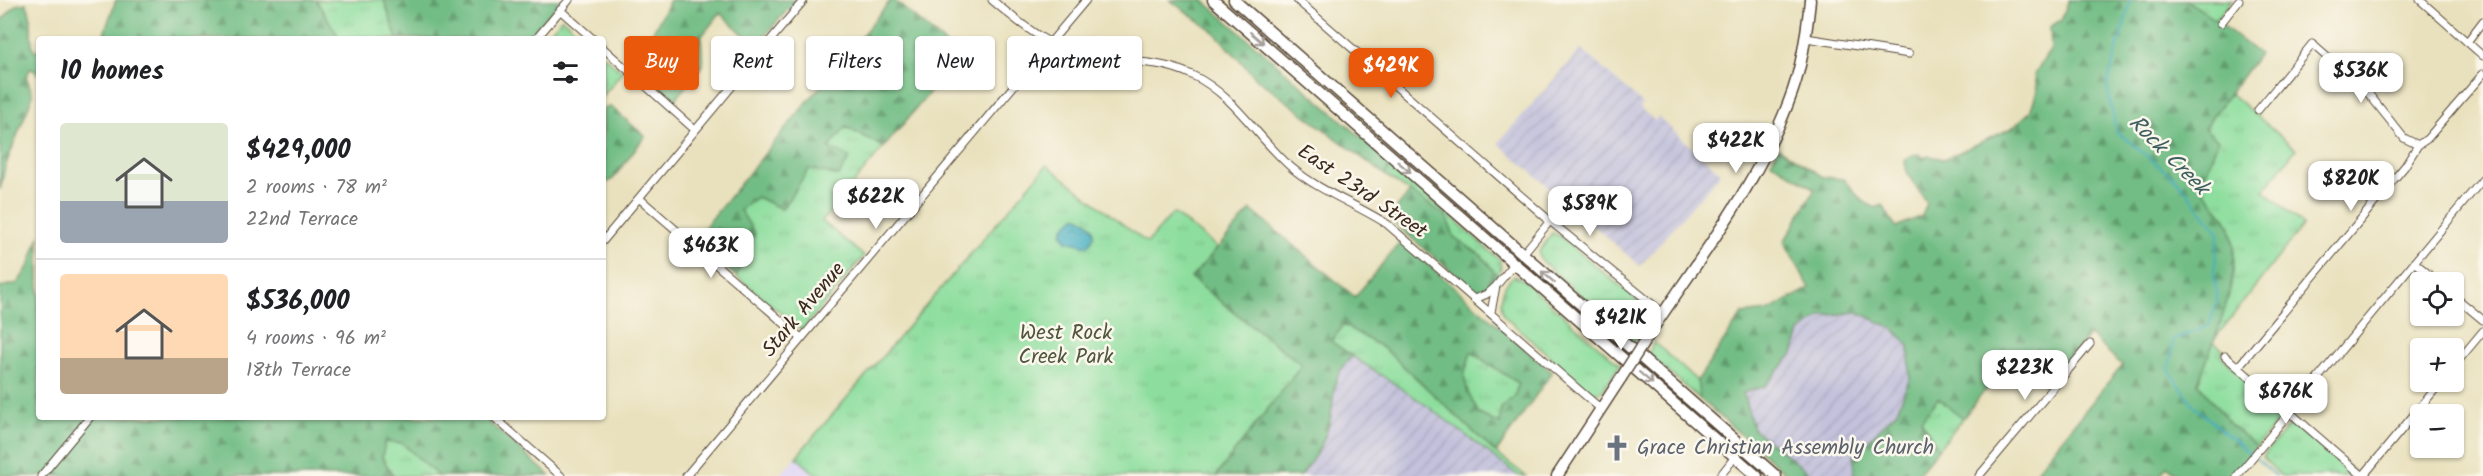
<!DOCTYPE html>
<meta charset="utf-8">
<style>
body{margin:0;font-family:Kalam,sans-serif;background:#f2f2f2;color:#202124;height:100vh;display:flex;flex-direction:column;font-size:22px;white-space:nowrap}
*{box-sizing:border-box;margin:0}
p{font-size:20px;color:#757577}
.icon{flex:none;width:33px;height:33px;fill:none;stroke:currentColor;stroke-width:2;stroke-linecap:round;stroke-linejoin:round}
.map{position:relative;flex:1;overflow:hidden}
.side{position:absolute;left:36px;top:36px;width:570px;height:384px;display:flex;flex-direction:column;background:#fff;border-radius:6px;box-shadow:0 2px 4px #0004}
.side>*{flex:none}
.banner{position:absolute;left:624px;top:36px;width:570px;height:54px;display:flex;gap:12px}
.fabs{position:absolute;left:2410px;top:272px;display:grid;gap:12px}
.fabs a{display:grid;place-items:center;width:54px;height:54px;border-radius:6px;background:#fff;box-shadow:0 2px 4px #0004;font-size:30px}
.price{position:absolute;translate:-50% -51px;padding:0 14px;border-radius:12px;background:#fff;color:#222;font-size:20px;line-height:39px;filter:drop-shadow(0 2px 3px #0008)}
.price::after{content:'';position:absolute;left:50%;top:36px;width:18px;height:14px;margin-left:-9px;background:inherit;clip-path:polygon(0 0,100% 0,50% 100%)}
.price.active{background:#ea580c;color:#fff}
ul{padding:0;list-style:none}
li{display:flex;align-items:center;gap:18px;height:150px;padding:0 24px}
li+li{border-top:2px solid #e0e0e0}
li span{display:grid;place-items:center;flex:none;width:168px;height:120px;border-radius:6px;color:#555}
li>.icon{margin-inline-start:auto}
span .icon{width:72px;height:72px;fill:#fffc;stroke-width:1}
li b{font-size:26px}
h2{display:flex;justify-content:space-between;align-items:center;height:72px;padding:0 24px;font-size:26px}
.chip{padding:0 21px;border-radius:6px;background:#fff;box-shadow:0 2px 4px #0004;font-size:21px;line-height:54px}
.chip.active{background:#ea580c;color:#fff}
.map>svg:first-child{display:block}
.built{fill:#dfd5f5}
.industrial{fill:url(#industrial-furrows)}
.grass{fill:url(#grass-tufts);stroke:#64845e;stroke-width:1.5}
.forest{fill:url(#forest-firs);stroke:#567452;stroke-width:1.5;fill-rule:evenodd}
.water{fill:url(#water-ripples);stroke:#3e6c70;stroke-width:1.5}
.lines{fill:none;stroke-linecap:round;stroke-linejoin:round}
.stream{stroke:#42aec1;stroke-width:2}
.street-casing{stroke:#554536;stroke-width:9}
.secondary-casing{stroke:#554536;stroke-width:13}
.primary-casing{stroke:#554536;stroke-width:13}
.street{stroke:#fff;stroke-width:7}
.secondary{stroke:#fff;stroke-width:10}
.primary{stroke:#fff;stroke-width:10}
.secondary-bridge-casing{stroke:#554536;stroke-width:13;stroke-linecap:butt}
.secondary-bridge{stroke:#fff;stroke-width:10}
.oneway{stroke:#a79f9a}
.labels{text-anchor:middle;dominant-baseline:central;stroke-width:5;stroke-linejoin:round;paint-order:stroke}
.street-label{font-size:21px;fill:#3b2a1e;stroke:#fbf7ec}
.park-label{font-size:21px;fill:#50573e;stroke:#fbf7ec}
.worship-label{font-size:21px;fill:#5b616d;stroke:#fbf7ec;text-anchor:start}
.water-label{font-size:22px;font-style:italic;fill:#3e5f5f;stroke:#fbf7ec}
</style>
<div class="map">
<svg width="2483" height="476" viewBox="0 0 2483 476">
<defs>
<pattern id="industrial-furrows" width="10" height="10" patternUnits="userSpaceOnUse" patternTransform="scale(1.5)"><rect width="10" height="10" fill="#c3c1db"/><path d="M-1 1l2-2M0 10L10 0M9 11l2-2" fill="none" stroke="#a8a6bc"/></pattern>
<pattern id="grass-tufts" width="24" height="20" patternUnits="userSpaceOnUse" patternTransform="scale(1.5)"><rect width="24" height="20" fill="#8dde9e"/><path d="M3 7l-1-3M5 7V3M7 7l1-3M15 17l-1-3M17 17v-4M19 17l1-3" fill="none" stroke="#7bbf88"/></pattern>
<pattern id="forest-firs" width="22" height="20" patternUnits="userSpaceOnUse" patternTransform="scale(1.5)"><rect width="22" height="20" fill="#72bd85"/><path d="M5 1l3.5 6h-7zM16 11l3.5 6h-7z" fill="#5f9a6c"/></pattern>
<pattern id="water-ripples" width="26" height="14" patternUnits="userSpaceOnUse" patternTransform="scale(1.5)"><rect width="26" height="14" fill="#42aec1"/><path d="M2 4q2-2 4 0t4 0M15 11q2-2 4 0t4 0" fill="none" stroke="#388e9c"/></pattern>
</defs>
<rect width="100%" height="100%" fill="#fbf7ec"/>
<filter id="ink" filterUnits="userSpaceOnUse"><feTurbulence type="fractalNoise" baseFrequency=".0167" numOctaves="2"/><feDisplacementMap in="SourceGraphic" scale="12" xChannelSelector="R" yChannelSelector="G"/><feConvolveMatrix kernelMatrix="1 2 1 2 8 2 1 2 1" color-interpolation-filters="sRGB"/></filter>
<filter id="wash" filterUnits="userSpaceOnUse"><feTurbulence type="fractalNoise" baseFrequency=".008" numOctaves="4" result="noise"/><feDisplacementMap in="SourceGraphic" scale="24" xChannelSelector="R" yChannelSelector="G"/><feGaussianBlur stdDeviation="1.35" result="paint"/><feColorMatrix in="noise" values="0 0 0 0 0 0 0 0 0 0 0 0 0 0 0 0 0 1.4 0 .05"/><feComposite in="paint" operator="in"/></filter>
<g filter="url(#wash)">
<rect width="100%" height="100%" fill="#e9e1bd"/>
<path class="built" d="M 796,457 L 818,476 L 779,476 Z"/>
<path class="industrial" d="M 1581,49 L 1643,104 L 1640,108 L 1655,121 L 1658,117 L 1721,173 L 1640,266 L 1498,143 Z
M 1858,312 L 1894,329 L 1910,346 L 1910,378 L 1897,411 L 1854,455 L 1854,476 L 1808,476 L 1807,472 L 1753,428 L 1743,393 L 1765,386 L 1793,354 L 1800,332 L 1822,316 Z
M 1352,356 L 1430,407 L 1519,476 L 1301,476 L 1316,456 L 1336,376 L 1342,366 Z"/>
<path class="grass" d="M 316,0 L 384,0 L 397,39 L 340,39 Z
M 2186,0 L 2232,0 L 2216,20 Z
M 562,18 L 585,39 L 544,39 Z
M 603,55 L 622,72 L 603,96 Z
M 2230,93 L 2296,149 L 2264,190 L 2303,225 L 2213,341 L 2224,351 L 2221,356 L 2282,409 L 2283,415 L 2256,447 L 2230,424 L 2198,383 C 2214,339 2245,274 2230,228 C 2226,214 2209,199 2200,187 L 2218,140 L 2204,128 Z
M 846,127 L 884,147 L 822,221 L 864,256 L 802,330 L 736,276 L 755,234 L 740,210 L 757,197 L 782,209 L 809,168 Z
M 1392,164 L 1500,260 L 1501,268 L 1497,275 L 1482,256 L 1454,237 L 1446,216 L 1385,175 Z
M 1047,165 L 1147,243 L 1173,213 L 1218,248 L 1192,279 L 1302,365 L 1216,476 L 818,476 L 796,457 Z
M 1552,233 L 1558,235 L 1649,310 L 1650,318 L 1634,343 L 1540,259 L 1539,252 Z
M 1514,276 L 1522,279 L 1620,365 L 1602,391 L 1595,393 L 1587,389 L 1504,316 C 1498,302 1502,285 1514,276 Z
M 1344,325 L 1385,349 L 1496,453 L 1526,476 L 1519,476 L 1429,407 L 1330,341 Z
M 1654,342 L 1697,381 L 1700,399 L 1648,355 Z
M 1471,351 L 1518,383 L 1515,396 L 1501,408 L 1500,425 L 1479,414 L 1468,393 L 1464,376 Z
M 1938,397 L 1963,418 L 1938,449 L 1921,420 Z
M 2293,421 L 2357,474 L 2357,476 L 2281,476 L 2262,457 Z
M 385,442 L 402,443 L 438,476 L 393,476 L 382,457 Z"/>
<path class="forest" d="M 116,0 L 316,0 L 340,39 L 102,39 Z
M 384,0 L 561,0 L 532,34 L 536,39 L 397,39 Z
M 670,0 L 796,0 L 756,46 L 720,13 L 701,37 L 703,65 L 675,100 L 635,65 Z
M 891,0 L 894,0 L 960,56 L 884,147 L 846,127 L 829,148 L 850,157 L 839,176 L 809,169 L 782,209 L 757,197 L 740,210 L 755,234 L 736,276 L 695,239 Z
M 1170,0 L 1203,0 L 1392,164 L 1385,175 L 1257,79 L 1213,31 Z
M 2069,0 L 2186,0 L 2216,20 L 2259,54 L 2204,128 L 2218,140 L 2201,187 C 2209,199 2226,214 2230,228 C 2245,274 2214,339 2198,383 L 2230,424 L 2256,447 L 2232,476 L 2179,476 L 2167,466 L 2160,476 L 2032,476 L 2122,365 L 2090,335 L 2044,386 L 2029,372 L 2002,376 L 1983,393 L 1963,418 L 1938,398 L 1921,420 L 1938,449 L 1916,476 L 1854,476 L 1854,455 L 1897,411 L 1910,378 L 1909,346 L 1894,329 L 1858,312 L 1821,316 L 1800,332 L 1793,354 L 1765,386 L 1743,393 L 1753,428 L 1808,472 L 1808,476 L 1789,476 L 1700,399 L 1697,381 L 1742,314 L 1768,311 L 1810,288 L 1784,242 L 1815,189 L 1771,162 L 1779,148 L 1823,177 L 1844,179 L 1862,201 L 1876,208 L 1882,205 L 1896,227 L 1922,216 L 1927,203 L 1907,173 L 1905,161 L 1911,156 L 1919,154 L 1923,157 L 1930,156 L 1944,159 L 2012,128 L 2030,112 L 2037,91 L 2035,73 L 2051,49 L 2050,27 L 2061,20 Z
M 26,3 C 35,19 28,34 34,51 L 39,49 L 39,75 L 31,68 L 26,76 L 33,95 L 5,167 L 0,190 L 0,22 L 16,5 Z
M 611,107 L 645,136 L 613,179 L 603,185 L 603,108 Z
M 1410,192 L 1446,216 L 1454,237 L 1482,256 L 1497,275 L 1485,289 L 1477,292 L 1388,219 Z
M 1251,210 L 1355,297 L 1401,241 L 1552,372 L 1496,453 L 1385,349 L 1344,325 L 1331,341 L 1352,356 C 1326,381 1338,401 1327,431 C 1321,448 1311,462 1301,476 L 1216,476 L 1302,365 L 1191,278 ZM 1471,352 L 1518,383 L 1515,396 L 1501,408 L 1500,424 L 1479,414 L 1468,393 L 1464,376 Z
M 39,236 L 39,417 L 483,417 L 550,476 L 438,476 L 402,443 L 385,442 L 382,457 L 393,476 L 0,476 L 0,287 L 18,283 L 30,264 Z"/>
<path class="water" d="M 1076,216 C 1093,222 1100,232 1088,246 L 1067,241 L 1062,234 L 1064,227 Z"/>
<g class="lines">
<path class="stream" d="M 2131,0 L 2107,85 L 2116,131 L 2179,182 L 2219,233 L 2214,272 L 2217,300 L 2209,326 L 2173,340 L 2169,370 L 2195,407 L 2251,455
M 2256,458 L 2276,476"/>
</g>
</g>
<g filter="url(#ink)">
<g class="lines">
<g class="street-casing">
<path id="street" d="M 992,0 C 1025,28 1058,55 1103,59 C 1135,62 1162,61 1192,75 C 1235,95 1257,138 1292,168 C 1321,192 1356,204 1387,224 L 1601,409
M 1297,0 L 1550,221 L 1663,313
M 2420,0 L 2483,56
M 560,10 L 593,39
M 2221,23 L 2239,0
M 1806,38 L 1909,54
M 536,39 L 569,0
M 2467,42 L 2483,21
M 603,48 L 695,130
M 2258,110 L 2312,44 L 2368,93 L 2404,138 L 2418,145
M 639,198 L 801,338
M 603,241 L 804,0
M 1522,255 L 1550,221
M 2414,262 L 2438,282
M 2454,296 L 2483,320
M 1475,299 L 1487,294 L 1496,286
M 1491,312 L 1496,286 L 1514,264
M 2225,356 L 2363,476
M 2454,366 L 2483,331
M 2238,367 L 2405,166 L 2418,145 L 2427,139 L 2483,74
M 494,417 L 561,476
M 41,476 L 90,417
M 686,476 L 1086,0
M 1720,476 L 1735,457
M 1979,476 L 2090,344
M 2237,476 L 2483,179
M 2363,476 L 2442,381"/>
</g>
<g class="secondary-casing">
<path id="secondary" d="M 1646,339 C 1697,261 1763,178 1793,90 C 1803,61 1807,31 1810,0
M 1557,476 L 1621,378"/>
</g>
<g class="primary-casing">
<path id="primary" d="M 1213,0 L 1757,476
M 1234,0 L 1776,476"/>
</g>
<use href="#street" class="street"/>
<use href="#secondary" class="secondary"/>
<use href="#primary" class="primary"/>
<g class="secondary-bridge-casing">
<path id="secondary-bridge" d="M 1621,378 L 1646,339"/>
</g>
<use href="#secondary-bridge" class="secondary-bridge"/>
</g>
<defs><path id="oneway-shaft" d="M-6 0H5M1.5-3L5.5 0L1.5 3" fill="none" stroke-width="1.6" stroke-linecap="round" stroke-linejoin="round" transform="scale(1.5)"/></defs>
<g class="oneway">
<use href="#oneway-shaft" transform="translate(1257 38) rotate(41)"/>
<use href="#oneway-shaft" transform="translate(1404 167) rotate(41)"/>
<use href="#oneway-shaft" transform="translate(1548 277) rotate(-139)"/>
<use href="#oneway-shaft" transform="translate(1646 378) rotate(41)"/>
</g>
</g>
<defs>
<g id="church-bare" transform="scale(2.07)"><path d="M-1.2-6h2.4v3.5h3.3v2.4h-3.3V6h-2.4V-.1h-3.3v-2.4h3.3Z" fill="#6b7280" stroke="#fbf7ec" stroke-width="2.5" paint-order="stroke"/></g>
</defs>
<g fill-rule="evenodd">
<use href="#church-bare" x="1617" y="448"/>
</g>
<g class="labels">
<g class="street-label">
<text transform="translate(1362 192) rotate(34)">East 23rd Street</text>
<text transform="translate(804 310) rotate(-50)">Stark Avenue</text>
</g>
<g class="park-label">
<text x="1066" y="333">West Rock<tspan x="1066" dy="24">Creek Park</tspan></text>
</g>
<g class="worship-label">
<text x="1637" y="448">Grace Christian Assembly Church</text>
</g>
<g class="water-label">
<text transform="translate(2168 156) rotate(45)">Rock Creek</text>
</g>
</g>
</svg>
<div class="fabs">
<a><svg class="icon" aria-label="locate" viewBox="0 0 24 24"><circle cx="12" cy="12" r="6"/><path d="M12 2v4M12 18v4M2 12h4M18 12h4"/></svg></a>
<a>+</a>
<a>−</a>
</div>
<b class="price active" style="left:1391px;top:99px">$429K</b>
<b class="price" style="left:2361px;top:104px">$536K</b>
<b class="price" style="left:1736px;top:174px">$422K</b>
<b class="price" style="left:2351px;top:212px">$820K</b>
<b class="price" style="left:876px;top:230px">$622K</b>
<b class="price" style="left:1590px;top:237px">$589K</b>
<b class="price" style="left:711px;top:279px">$463K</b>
<b class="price" style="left:1621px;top:351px">$421K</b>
<b class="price" style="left:2025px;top:401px">$223K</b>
<b class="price" style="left:2286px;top:425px">$676K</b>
<div class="banner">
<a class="chip active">Buy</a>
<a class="chip">Rent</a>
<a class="chip">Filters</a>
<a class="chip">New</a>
<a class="chip">Apartment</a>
</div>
<section class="side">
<h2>10 homes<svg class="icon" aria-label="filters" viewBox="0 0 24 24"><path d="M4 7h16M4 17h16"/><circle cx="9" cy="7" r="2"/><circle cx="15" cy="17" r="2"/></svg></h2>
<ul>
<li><span style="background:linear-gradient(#dfe7d0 65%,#9aa5b1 0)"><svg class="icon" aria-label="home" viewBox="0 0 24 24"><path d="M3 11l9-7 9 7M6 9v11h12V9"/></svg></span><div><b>$429,000</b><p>2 rooms · 78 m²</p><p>22nd Terrace</p></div></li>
<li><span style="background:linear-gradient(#ffd9b3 70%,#b9a48a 0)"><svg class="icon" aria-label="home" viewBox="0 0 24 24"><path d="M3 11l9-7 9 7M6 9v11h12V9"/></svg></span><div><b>$536,000</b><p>4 rooms · 96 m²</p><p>18th Terrace</p></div></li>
</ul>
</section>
</div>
